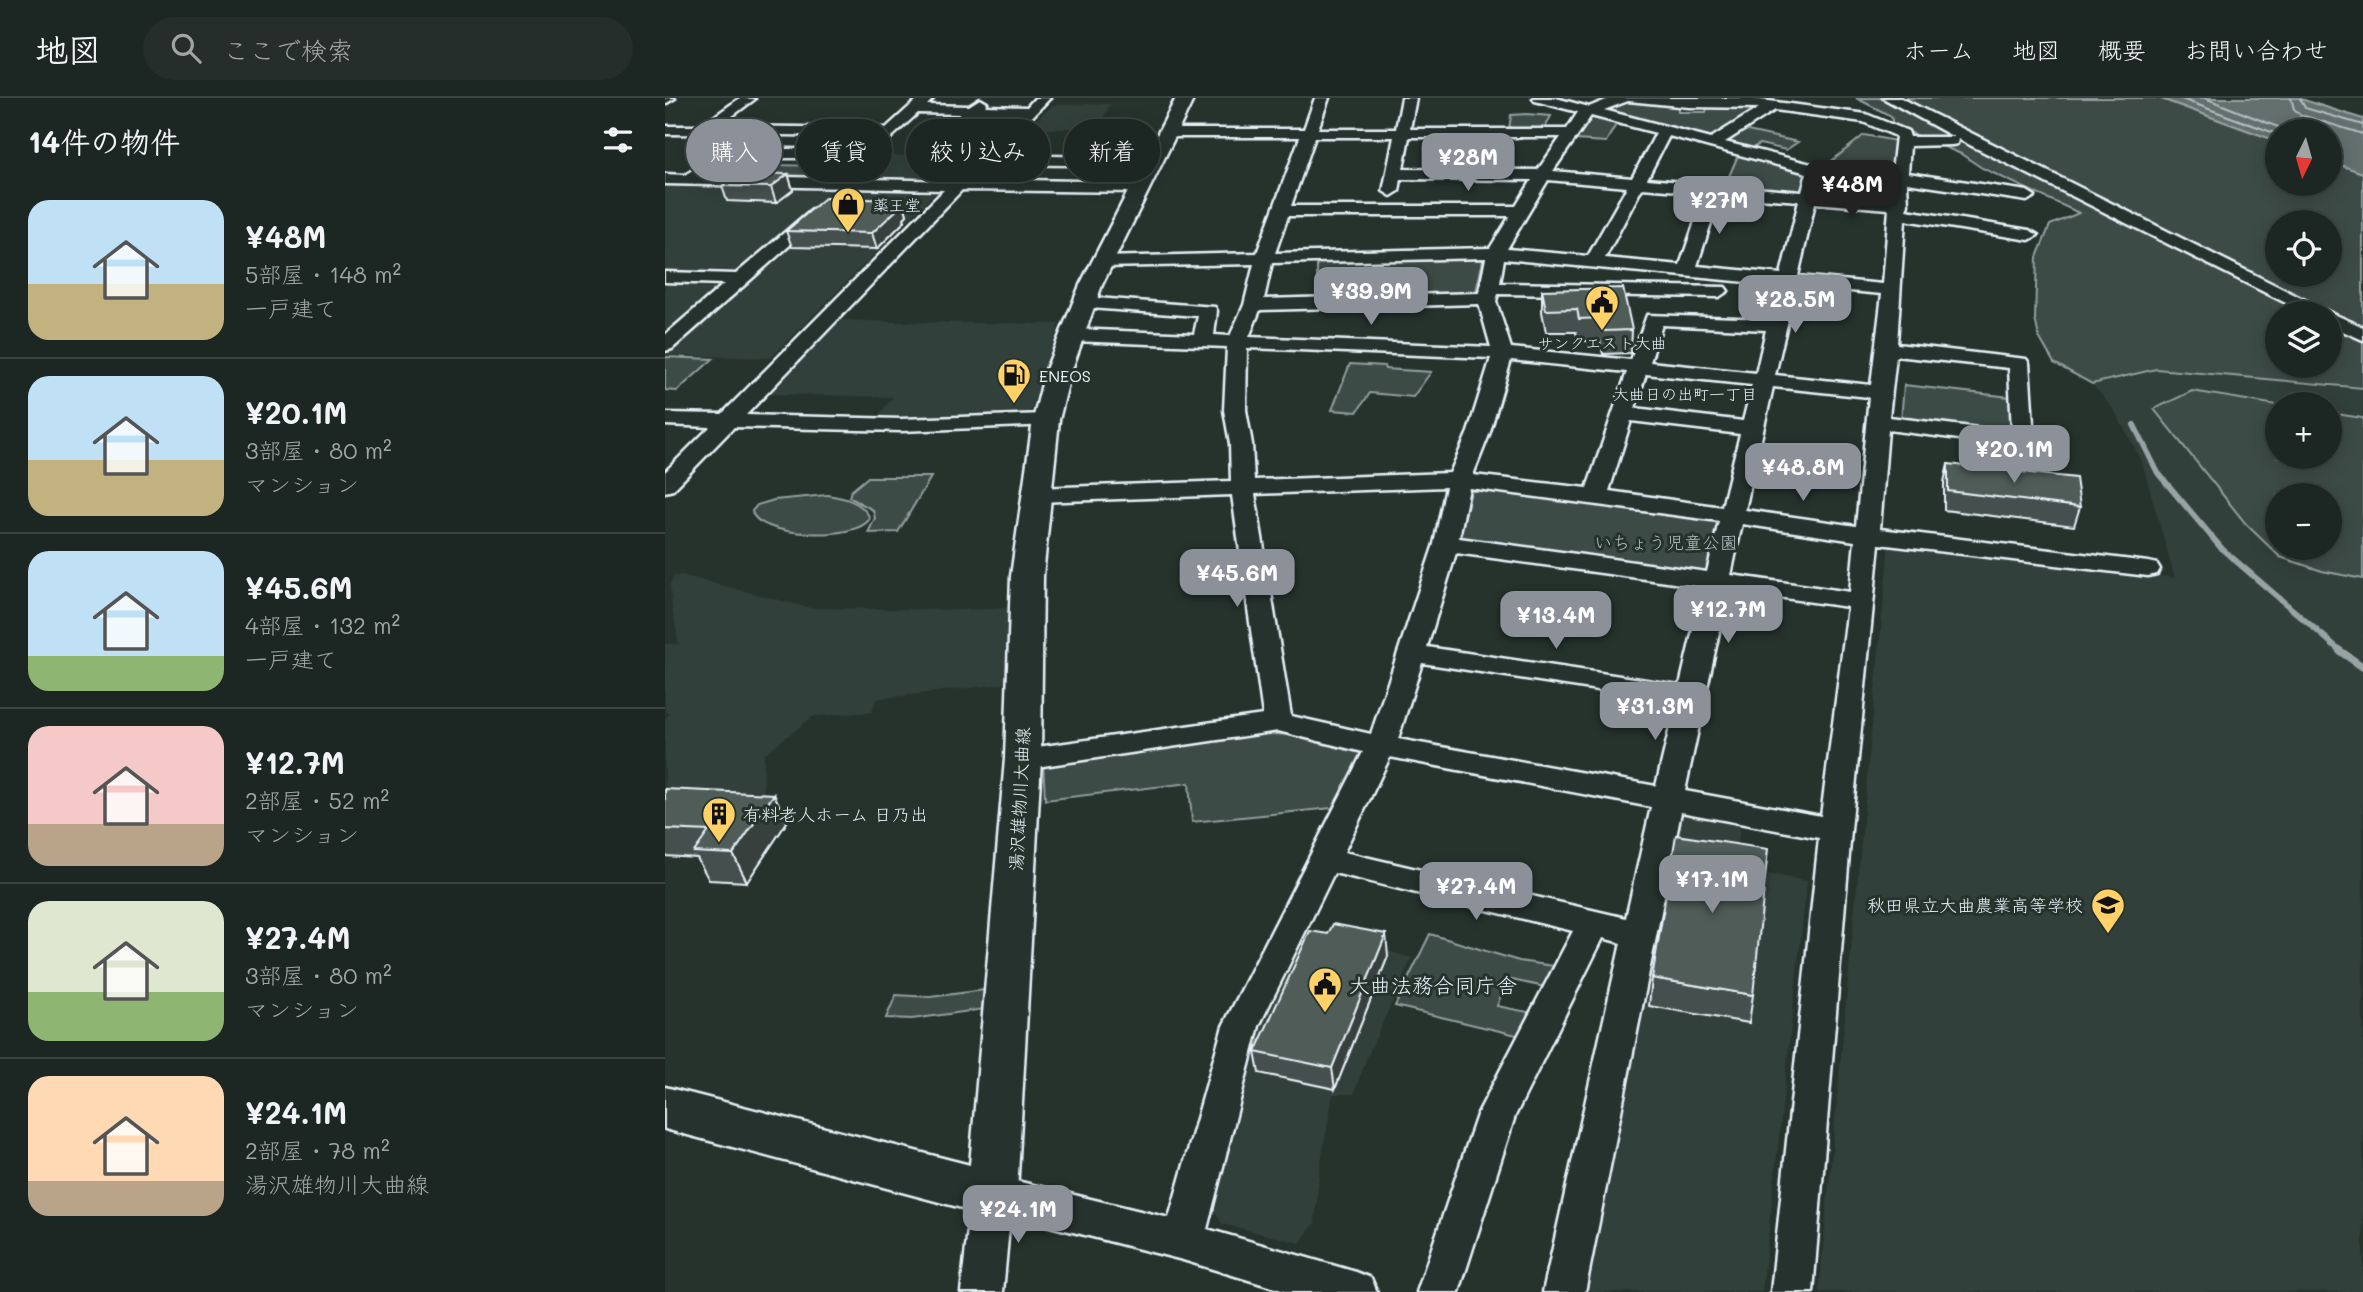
<!DOCTYPE html>
<html lang="ja">
<meta charset="utf-8">
<style>
body{margin:0;font-family:Mali,"Klee One",sans-serif;background:#252e2a;color:#f1f3f6;height:100vh;display:flex;flex-direction:column;font-size:26px;white-space:nowrap}
*{box-sizing:border-box;margin:0}
p{font-size:23px;color:#a0a5a5}
.icon{flex:none;width:38px;height:38px;fill:none;stroke:currentColor;stroke-width:2;stroke-linecap:round;stroke-linejoin:round}
.map{position:relative;flex:1;overflow:hidden}
.details{display:flex;flex-direction:column;background:#1c2622;width:665px}
.details>*{flex:none}
.top-card{position:absolute;left:21px;top:21px;width:665px;height:63px;display:flex;gap:14px}
.needle{width:46px;rotate:185deg}
.buttons{position:absolute;left:1600px;top:21px;display:grid;gap:14px}
.buttons a{display:grid;place-items:center;width:77px;height:77px;border-radius:50%;background:#1c2622;box-shadow:0 4px 18px #0003,0 0 0 2px #3a4340;font-size:35px}
.price{position:absolute;translate:-50% -60px;padding:0 16px;border-radius:14px;background:#8c9099;color:#fff;font-size:23px;line-height:46px;filter:drop-shadow(0 2px 4px #0008)}
.price::after{content:'';position:absolute;left:50%;top:42px;width:21px;height:16px;margin-left:-10px;background:inherit;clip-path:polygon(0 0,100% 0,50% 100%)}
.price.selected{background:#222;color:#fff}
ul{padding:0;list-style:none}
li{display:flex;align-items:center;gap:21px;height:175px;padding:0 28px}
li+li{border-top:2px solid #3a4340}
li span{display:grid;place-items:center;flex:none;width:196px;height:140px;border-radius:21px;color:#555}
li>.icon{margin-inline-start:auto}
span .icon{width:84px;height:84px;fill:#fffc;stroke-width:1}
li b{font-size:30px}
h2{display:flex;justify-content:space-between;align-items:center;height:84px;padding:0 28px;font-size:30px}
.chip{padding:0 24px;border-radius:32px;background:#1c2622;box-shadow:0 4px 18px #0003,0 0 0 2px #3a4340;font-size:24px;line-height:63px}
.chip.selected{background:#8c9099;color:#fff}
header{display:flex;align-items:center;gap:42px;box-sizing:border-box;height:98px;padding:0 35px;background:#1c2622;border-bottom:2px solid #3a4340}
header strong{font-size:33px}
nav{display:flex;gap:38px;margin-inline-start:auto;font-size:24px}
.search{width:490px;height:63px;background:#252e2a;display:flex;align-items:center;gap:18px;box-sizing:border-box;padding:0 24px;border-radius:38px;color:#a0a5a5;font-size:26px}
main{display:flex;flex:1;min-height:0}
.map>svg:first-child{display:block}
.built{fill:#333f3a;fill-rule:evenodd}
.green{fill:#3e4b47;stroke:#939ea0;stroke-width:2;fill-rule:evenodd}
.water{fill:#636f6d;stroke:#98a3a5;stroke-width:2}
.lines{fill:none;stroke-linecap:round;stroke-linejoin:round}
.shore{stroke:#b3bdc0;stroke-width:2}
.stream-far1{stroke:#98a3a5;stroke-width:6}
.stream{stroke:#98a3a5;stroke-width:8}
.minor-casing{stroke:#e8f1f8;stroke-width:5}
.major-casing{stroke:#e8f1f8;stroke-width:5}
.minor{fill:#26332d;fill-rule:evenodd}
.major{fill:#26332d;fill-rule:evenodd}
.wall{fill:#454f4d;stroke:#e8f1f8;stroke-width:2}
.shaded-wall{fill:#38403e;stroke:#e8f1f8;stroke-width:2}
.building{fill:#505c59;stroke:#e8f1f8;stroke-width:2}
.labels{text-anchor:middle;dominant-baseline:central;stroke-width:6;stroke-linejoin:round;paint-order:stroke}
.far-poi-label{font-size:16px;fill:#e8f1f8;stroke:#26332d;text-anchor:start}
.far-neighbourhood-label{font-size:16px;fill:#e8f1f8;stroke:#26332d}
.park-label{font-size:18px;fill:#b5bfc3;stroke:#26332d}
.street-label{font-size:18px;fill:#e8f1f8;stroke:#26332d}
.poi-label{font-size:18px;fill:#e8f1f8;stroke:#26332d;text-anchor:start}
.near-poi-label{font-size:21px;fill:#e8f1f8;stroke:#26332d;text-anchor:start}
</style>
<header>
<strong>地図</strong>
<div class="search"><svg class="icon" aria-label="search" viewBox="0 0 24 24"><circle cx="10" cy="10" r="6"/><path d="M15 15l6 6"/></svg>ここで検索</div>
<nav><a>ホーム</a><a>地図</a><a>概要</a><a>お問い合わせ</a></nav>
</header>
<main>
<section class="details">
<h2>14件の物件<svg class="icon" aria-label="filters" viewBox="0 0 24 24"><path d="M4 7h16M4 17h16"/><circle cx="9" cy="7" r="2"/><circle cx="15" cy="17" r="2"/></svg></h2>
<ul>
<li><span style="background:linear-gradient(#bfe0f5 60%,#c2b280 0)"><svg class="icon" aria-label="home" viewBox="0 0 24 24"><path d="M3 11l9-7 9 7M6 9v11h12V9"/></svg></span><div><b>¥48M</b><p>5部屋 · 148 m²</p><p>一戸建て</p></div></li>
<li><span style="background:linear-gradient(#bfe0f5 60%,#c2b280 0)"><svg class="icon" aria-label="home" viewBox="0 0 24 24"><path d="M3 11l9-7 9 7M6 9v11h12V9"/></svg></span><div><b>¥20.1M</b><p>3部屋 · 80 m²</p><p>マンション</p></div></li>
<li><span style="background:linear-gradient(#bfe0f5 75%,#8fb573 0)"><svg class="icon" aria-label="home" viewBox="0 0 24 24"><path d="M3 11l9-7 9 7M6 9v11h12V9"/></svg></span><div><b>¥45.6M</b><p>4部屋 · 132 m²</p><p>一戸建て</p></div></li>
<li><span style="background:linear-gradient(#f6c9c9 70%,#b9a48a 0)"><svg class="icon" aria-label="home" viewBox="0 0 24 24"><path d="M3 11l9-7 9 7M6 9v11h12V9"/></svg></span><div><b>¥12.7M</b><p>2部屋 · 52 m²</p><p>マンション</p></div></li>
<li><span style="background:linear-gradient(#dfe7d0 65%,#8fb573 0)"><svg class="icon" aria-label="home" viewBox="0 0 24 24"><path d="M3 11l9-7 9 7M6 9v11h12V9"/></svg></span><div><b>¥27.4M</b><p>3部屋 · 80 m²</p><p>マンション</p></div></li>
<li><span style="background:linear-gradient(#ffd9b3 75%,#b9a48a 0)"><svg class="icon" aria-label="home" viewBox="0 0 24 24"><path d="M3 11l9-7 9 7M6 9v11h12V9"/></svg></span><div><b>¥24.1M</b><p>2部屋 · 78 m²</p><p>湯沢雄物川大曲線</p></div></li>
</ul>
</section>
<div class="map">
<svg width="1698" height="1194" viewBox="0 0 1698 1194">
<rect width="100%" height="100%" fill="#26332d"/>
<filter id="ink" filterUnits="userSpaceOnUse"><feTurbulence type="fractalNoise" baseFrequency=".0143" numOctaves="2"/><feDisplacementMap in="SourceGraphic" scale="14" xChannelSelector="R" yChannelSelector="G"/><feConvolveMatrix kernelMatrix="1 2 1 2 8 2 1 2 1" color-interpolation-filters="sRGB"/></filter>
<g filter="url(#ink)">
<path class="built" d="M 445,6 L 434,29 L 359,32 L 388,7 Z
M 311,55 L 281,84 L 197,82 L 222,58 Z
M 0,82 L 172,89 L 72,175 L 60,178 L 0,176 Z
M 188,90 L 273,92 L 106,260 L 0,257 Z
M 0,183 L 51,184 L 56,187 L 0,233 Z
M 176,222 L 230,224 L 394,226 L 364,319 L 209,323 L 228,299 L 103,296 Z
M 1491,271 L 1698,290 L 1698,1194 L 1154,1194 L 1224,445 L 1510,480 L 1476,361 L 1449,312 L 1427,286 ZM 1612,306 L 1664,306 L 1664,359 L 1612,359 ZM 1612,397 L 1664,397 L 1664,450 L 1612,450 Z
M 16,477 L 145,510 L 296,512 L 344,510 L 345,585 L 211,601 L 207,614 L 149,618 L 99,656 L 98,712 L 0,707 L 0,621 L 5,615 L 0,614 L 0,546 L 14,546 L 7,510 L 5,487 L 8,479 Z
M 1019,711 L 1076,720 L 1070,770 L 1142,783 L 1097,1194 L 912,1194 L 1009,715 Z
M 640,829 L 747,860 L 702,959 L 689,996 L 668,996 L 654,1075 L 650,1125 L 635,1145 L 557,1126 L 547,1107 L 588,937 Z"/>
<path class="green" d="M 1191,0 L 1494,0 L 1612,43 L 1612,86 L 1664,86 L 1664,63 L 1698,75 L 1698,290 L 1491,271 L 1427,286 L 1389,265 L 1374,239 L 1370,221 L 1372,159 L 1385,127 L 1414,115 L 1317,70 L 1296,56 L 1228,27 L 1226,18 ZM 1612,124 L 1664,124 L 1664,177 L 1612,177 ZM 1612,215 L 1664,215 L 1664,268 L 1612,268 Z
M 966,3 L 1013,7 L 1013,14 L 1041,14 L 1043,7 L 1104,9 L 1046,41 L 939,13 Z
M 314,13 L 353,14 L 335,31 L 294,30 Z
M 861,16 L 886,18 L 879,32 L 844,32 L 846,17 Z
M 926,18 L 953,23 L 941,44 L 911,42 Z
M 1078,32 L 1133,44 L 1121,52 L 1095,46 L 1085,51 L 1061,44 Z
M 1199,37 L 1231,43 L 1227,74 L 1158,70 Z
M 1074,55 L 1142,73 L 1136,97 L 1059,90 Z
M 109,67 L 208,69 L 193,81 L 93,79 Z
M 808,159 L 818,162 L 810,198 L 727,200 L 726,179 L 652,179 L 652,163 Z
M 0,259 L 48,261 L 12,293 L 0,292 Z
M 685,266 L 719,268 L 720,271 L 766,274 L 748,299 L 705,295 L 692,314 L 667,312 Z
M 1239,287 L 1345,299 L 1347,335 L 1236,322 Z
M 1527,293 L 1612,307 L 1612,359 L 1664,359 L 1664,315 L 1698,320 L 1698,481 L 1657,473 L 1615,459 L 1581,426 L 1489,311 ZM 1612,397 L 1664,397 L 1664,450 L 1612,450 Z
M 203,379 L 266,379 L 233,434 L 203,435 L 210,420 L 208,412 L 184,399 L 186,393 Z
M 818,390 L 1057,422 L 1045,479 L 793,445 L 806,394 Z
M 162,397 C 179,400 197,403 205,420 C 193,444 91,439 87,413 L 92,407 L 109,402 Z
M 587,636 C 622,636 671,635 699,658 L 667,710 L 527,724 L 524,685 L 380,702 L 378,662 Z
M 765,836 L 854,863 L 896,869 L 885,890 L 842,881 L 832,908 L 868,915 L 860,939 L 730,908 Z
M 320,892 L 320,911 L 247,921 L 221,920 L 231,897 L 265,899 Z"/>
<path class="water" d="M 1494,0 L 1633,0 L 1698,21 L 1698,75 L 1664,63 L 1664,33 L 1612,33 L 1612,43 Z"/>
<g class="lines">
<path class="shore" d="M 1514,0 L 1612,36
M 1540,0 L 1623,33
M 1626,0 L 1629,11 L 1636,17 L 1698,36
M 1635,0 L 1640,10 L 1698,27"/>
<path class="stream-far1" d="M 1469,327 L 1493,375 L 1557,451 L 1678,555"/>
<path class="stream" d="M 1675,553 L 1698,569"/>
<g class="minor-casing">
<path id="minor" d="M 0,0 L 10,0 L 0,6 Z
M 75,0 L 90,1 L 54,28 L 221,30 L 254,0 L 269,0 L 262,7 L 304,8 L 315,1 L 322,5 L 320,8 L 362,9 L 370,0 L 385,0 L 331,57 L 492,60 L 495,63 L 492,66 L 487,68 L 322,66 L 307,81 L 473,84 L 481,89 L 473,94 L 297,92 L 81,317 L 236,321 L 381,316 L 389,317 L 392,322 L 389,327 L 236,333 L 69,329 L 8,392 L 0,394 L 0,374 L 45,329 L 0,327 L 0,315 L 57,316 L 279,92 L 0,86 L 0,76 L 20,77 L 61,50 L 195,52 L 211,38 L 0,36 L 0,28 L 36,28 ZM 253,15 L 295,16 L 256,53 L 253,56 L 261,61 L 266,59 L 311,16 L 353,17 L 288,83 L 40,77 L 64,60 L 204,60 Z
M 650,0 L 664,0 L 653,31 L 731,31 L 737,0 L 751,0 L 745,31 L 902,31 L 913,14 L 870,3 L 868,0 L 891,0 L 924,9 L 946,0 L 1081,0 L 1201,16 L 1243,33 L 1245,39 L 1289,39 L 1218,0 L 1236,0 L 1664,214 L 1698,229 L 1698,242 L 1664,227 L 1664,215 L 1641,215 L 1293,41 L 1292,46 L 1287,47 L 1245,48 L 1243,75 L 1362,93 L 1370,98 L 1362,103 L 1242,85 L 1243,107 L 1241,112 L 1364,132 L 1373,137 L 1364,142 L 1240,122 L 1232,246 L 1361,261 L 1364,265 L 1369,342 L 1366,347 L 1358,349 L 1223,332 L 1215,431 L 1483,464 L 1492,466 L 1495,471 L 1492,476 L 1483,478 L 1214,446 L 1186,732 L 1148,1194 L 1106,1194 L 1154,740 L 1016,714 L 920,1194 L 878,1194 L 956,845 L 938,840 L 850,1018 L 794,1194 L 752,1194 L 812,1017 L 908,833 L 669,775 L 594,928 L 542,1131 L 691,1174 L 706,1180 L 712,1194 L 623,1194 L 518,1162 L 345,1118 L 338,1194 L 296,1194 L 307,1095 L 313,1082 L 327,1077 L 504,1120 L 558,928 L 698,654 L 613,633 L 358,671 L 348,668 L 343,661 L 348,654 L 358,651 L 598,617 L 567,397 L 371,404 L 363,402 L 359,397 L 363,392 L 371,390 L 566,383 L 565,346 L 559,312 L 562,249 L 407,243 L 397,237 L 407,231 L 529,236 L 533,218 L 411,209 L 409,205 L 411,201 L 418,199 L 550,209 L 552,213 L 549,237 L 565,238 L 579,207 L 589,166 L 437,169 L 428,164 L 437,159 L 592,155 L 635,39 L 502,39 L 495,35 L 502,31 L 639,31 ZM 963,3 L 1024,9 L 1094,10 L 1046,40 L 939,12 ZM 1110,12 L 1198,24 L 1231,38 L 1227,74 L 1150,67 L 1060,44 ZM 926,18 L 991,35 L 967,80 L 888,73 ZM 1004,38 L 1142,75 L 1137,94 L 982,81 ZM 650,39 L 729,39 L 718,93 L 726,98 L 734,93 L 736,81 L 867,82 L 851,108 L 626,108 ZM 744,39 L 896,39 L 873,72 L 738,71 ZM 1157,77 L 1227,83 L 1225,101 L 1152,95 ZM 883,82 L 962,89 L 923,158 L 842,151 ZM 977,90 L 1040,95 L 1015,167 L 940,160 ZM 1055,97 L 1134,103 L 1116,176 L 1032,168 ZM 1150,105 L 1224,111 L 1218,186 L 1133,178 ZM 623,118 L 845,118 L 825,150 L 610,155 ZM 821,160 L 814,195 L 599,201 L 607,165 ZM 839,161 L 1113,187 L 1104,221 L 982,217 L 966,262 L 846,250 L 831,203 L 833,196 L 1054,199 L 1063,193 L 1060,189 L 835,185 ZM 1131,188 L 1217,196 L 1206,287 L 1110,277 ZM 814,206 L 826,249 L 584,239 L 595,212 ZM 997,227 L 1101,232 L 1091,275 L 985,264 ZM 582,250 L 826,260 L 803,334 L 785,375 L 589,382 L 587,346 L 581,312 ZM 1231,258 L 1344,270 L 1347,334 L 1224,319 ZM 846,262 L 962,274 L 922,390 L 808,377 L 825,334 ZM 981,276 L 1087,287 L 1078,323 L 970,310 ZM 1108,289 L 1204,299 L 1191,428 L 1080,412 ZM 966,323 L 1075,336 L 1057,409 L 944,393 ZM 781,389 L 769,446 L 706,636 L 626,618 L 590,396 ZM 804,390 L 1054,423 L 1042,474 L 794,440 ZM 1077,426 L 1190,443 L 1185,494 L 1066,477 ZM 791,455 L 1038,489 L 1015,587 L 762,549 ZM 1063,492 L 1183,509 L 1156,718 L 1020,693 ZM 757,565 L 1011,604 L 991,688 L 733,641 ZM 725,659 L 986,709 L 961,820 L 679,754 Z
M 153,109 L 159,111 L 161,114 L 159,117 L 7,251 L 0,253 L 0,237 L 59,186 L 0,184 L 0,174 L 71,176 L 147,111 Z"/>
</g>
<g class="major-casing">
<path id="major" d="M 511,0 L 529,0 L 437,187 L 406,274 L 394,322 L 378,478 L 376,661 L 352,1095 L 345,1111 L 327,1118 L 0,1031 L 0,989 L 305,1067 L 340,661 L 346,478 L 368,322 L 380,274 L 415,187 Z"/>
</g>
<use href="#minor" class="minor"/>
<use href="#major" class="major"/>
</g>
<path class="wall" d="M 123,76 L 128,92 L 111,105 L 62,103 L 57,88 Z
M 238,102 L 242,117 L 239,120 L 240,123 L 212,151 L 127,149 L 121,133 Z
M 877,192 L 967,232 L 966,255 L 938,256 L 935,243 L 913,243 L 911,234 L 881,234 L 877,214 Z
M 1283,366 L 1415,409 L 1409,428 L 1279,412 L 1279,384 Z
M 0,691 L 122,724 L 82,784 L 44,782 L 32,760 L 0,758 Z
M 663,836 L 723,858 L 670,991 L 594,975 L 590,954 Z
M 987,880 L 1088,897 L 1084,925 L 984,908 Z"/>
<path class="shaded-wall" d="M 123,76 L 128,92 L 111,105 L 106,89 Z
M 238,102 L 242,117 L 239,120 L 240,123 L 212,151 L 207,135 Z
M 109,696 L 122,724 L 82,784 L 68,756 Z
M 721,836 L 723,858 L 670,991 L 667,970 Z"/>
<path class="building" d="M 74,75 L 123,76 L 106,89 L 57,88 Z
M 160,100 L 238,102 L 232,108 L 236,108 L 207,135 L 121,133 Z
M 958,190 L 967,232 L 939,233 L 936,220 L 914,221 L 912,211 L 881,212 L 877,192 Z
M 1283,366 L 1411,380 L 1415,409 L 1283,393 Z
M 0,691 L 109,696 L 68,756 L 29,754 L 44,733 L 0,731 Z
M 1011,737 L 1103,751 L 1088,897 L 987,880 Z
M 668,826 L 721,836 L 667,970 L 590,954 L 645,833 L 663,836 Z"/>
</g>
<defs>
<g id="shop-pin" transform="scale(1.75)"><path d="M0 17L-7.5 6A9.5 9.5 0 1 1 7.5 6Z" fill="#ffd166" stroke="#26332d"/><path d="M-5-2.5h2.3a2.7 3.5 0 0 1 5.4 0H5L5.5 6h-11ZM-1.5-2.5h3a1.5 2.3 0 0 0-3 0Z" fill="#111"/></g>
<g id="civic-pin" transform="scale(1.75)"><path d="M0 17L-7.5 6A9.5 9.5 0 1 1 7.5 6Z" fill="#ffd166" stroke="#26332d"/><path d="M-.6-6.5H3V-4.5H.6V-3L4-1V1h2V6H-6V1h2V-1L-.6-3ZM-1.2 2.5V6h2.4V2.5Z" fill="#111"/></g>
<g id="fuel-pin" transform="scale(1.75)"><path d="M0 17L-7.5 6A9.5 9.5 0 1 1 7.5 6Z" fill="#ffd166" stroke="#26332d"/><path d="M-5.5-6h7V0h2V4h1.3V-2.5L3-4.5l.8-.8L6-3V5H2.5V1h-1V6h-7ZM-4.2-4.7v3.2H.2V-4.7Z" fill="#111"/></g>
<g id="building-pin" transform="scale(1.75)"><path d="M0 17L-7.5 6A9.5 9.5 0 1 1 7.5 6Z" fill="#ffd166" stroke="#26332d"/><path d="M-4-6H4V6H1V3H-1V6H-4ZM-2.5-4.3h1.7v1.8h-1.7ZM.8-4.3h1.7v1.8H.8ZM-2.5-1h1.7V.8h-1.7ZM.8-1h1.7V.8H.8Z" fill="#111"/></g>
<g id="school-pin" transform="scale(1.75)"><path d="M0 17L-7.5 6A9.5 9.5 0 1 1 7.5 6Z" fill="#ffd166" stroke="#26332d"/><path d="M0-5L7-2L0 1L-7-2ZM-4 1L0 2.5L4 1V4Q0 6-4 4Z" fill="#111"/></g>
</defs>
<g fill-rule="evenodd">
<use href="#shop-pin" x="183" y="106"/>
<use href="#civic-pin" x="937" y="204"/>
<use href="#fuel-pin" x="349" y="277"/>
<use href="#building-pin" x="54" y="716"/>
<use href="#school-pin" x="1443" y="807"/>
<use href="#civic-pin" x="660" y="886"/>
</g>
<g class="labels">
<g class="far-poi-label">
<text x="208" y="106">薬王堂</text>
<text x="937" y="244" text-anchor="middle">サンクエスト大曲</text>
<text x="374" y="277">ENEOS</text>
</g>
<g class="far-neighbourhood-label">
<text x="1020" y="295">大曲日の出町一丁目</text>
</g>
<g class="park-label">
<text x="1001" y="444">いちょう児童公園</text>
</g>
<g class="street-label">
<text transform="translate(354 701) rotate(-87)">湯沢雄物川大曲線</text>
</g>
<g class="poi-label">
<text x="78" y="716">有料老人ホーム 日乃出</text>
<text x="1418" y="807" text-anchor="end">秋田県立大曲農業高等学校</text>
</g>
<g class="near-poi-label">
<text x="684" y="886">大曲法務合同庁舎</text>
</g>
</g>
</svg>
<div class="buttons">
<a><svg class="needle" viewBox="-14 -14 28 28"><path d="M0-13l5 13h-10z" fill="#e53935"/><path d="M0 13l5-13h-10z" fill="#a0a5a5"/></svg></a>
<a><svg class="icon" aria-label="locate" viewBox="0 0 24 24"><circle cx="12" cy="12" r="6"/><path d="M12 2v4M12 18v4M2 12h4M18 12h4"/></svg></a>
<a><svg class="icon" aria-label="layers" viewBox="0 0 24 24"><path d="M12 4l9 5-9 5-9-5zM3 14l9 5 9-5"/></svg></a>
<a>+</a>
<a>−</a>
</div>
<b class="price" style="left:803px;top:95px">¥28M</b>
<b class="price selected" style="left:1187px;top:122px">¥48M</b>
<b class="price" style="left:1054px;top:138px">¥27M</b>
<b class="price" style="left:706px;top:229px">¥39.9M</b>
<b class="price" style="left:1130px;top:237px">¥28.5M</b>
<b class="price" style="left:1349px;top:387px">¥20.1M</b>
<b class="price" style="left:1138px;top:405px">¥48.8M</b>
<b class="price" style="left:572px;top:511px">¥45.6M</b>
<b class="price" style="left:1063px;top:547px">¥12.7M</b>
<b class="price" style="left:891px;top:553px">¥13.4M</b>
<b class="price" style="left:990px;top:644px">¥31.3M</b>
<b class="price" style="left:1047px;top:817px">¥17.1M</b>
<b class="price" style="left:811px;top:824px">¥27.4M</b>
<b class="price" style="left:353px;top:1147px">¥24.1M</b>
<div class="top-card">
<a class="chip selected">購入</a>
<a class="chip">賃貸</a>
<a class="chip">絞り込み</a>
<a class="chip">新着</a>
</div>
</div>
</main>
